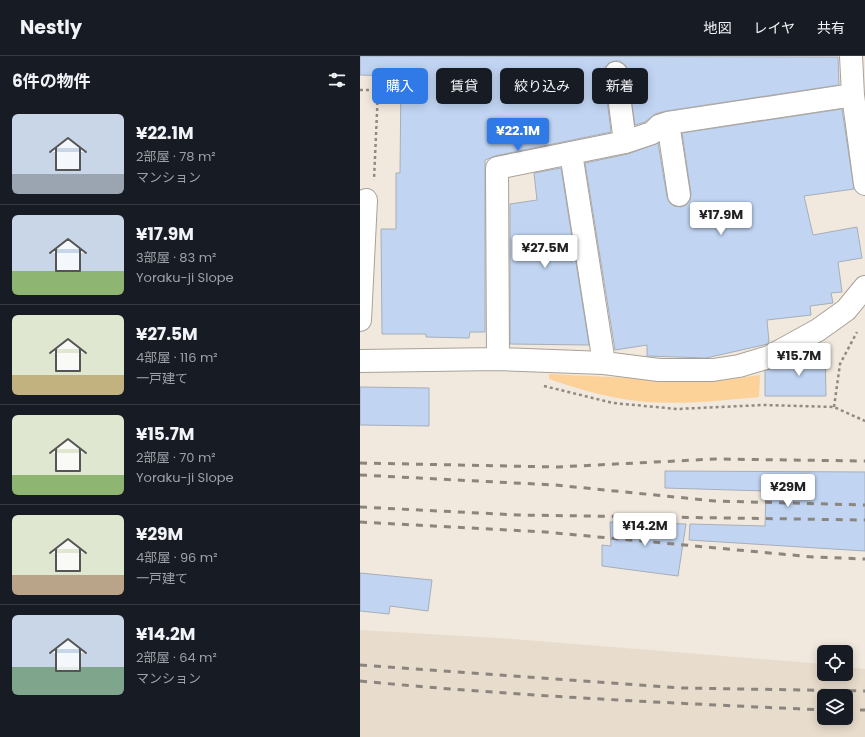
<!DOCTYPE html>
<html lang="ja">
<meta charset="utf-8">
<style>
body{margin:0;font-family:Poppins,"Noto Sans JP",sans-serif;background:#20242c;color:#f1f3f6;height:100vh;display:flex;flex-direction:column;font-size:15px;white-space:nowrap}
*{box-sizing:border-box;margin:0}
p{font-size:13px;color:#9ea1a6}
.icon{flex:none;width:22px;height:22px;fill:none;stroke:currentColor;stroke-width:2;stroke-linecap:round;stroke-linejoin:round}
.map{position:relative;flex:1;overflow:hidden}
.side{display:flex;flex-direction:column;background:#171b24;width:360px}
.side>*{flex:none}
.banner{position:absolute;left:12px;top:12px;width:380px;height:36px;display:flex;gap:8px}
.tools{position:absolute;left:457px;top:589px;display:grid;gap:8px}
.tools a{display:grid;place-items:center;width:36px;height:36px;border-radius:6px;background:#171b24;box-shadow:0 2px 10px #0003;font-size:20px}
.price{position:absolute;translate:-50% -34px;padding:0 9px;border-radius:4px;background:#fff;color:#222;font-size:13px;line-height:26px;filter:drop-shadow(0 1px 2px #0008)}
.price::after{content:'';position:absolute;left:50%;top:24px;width:12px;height:9px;margin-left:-6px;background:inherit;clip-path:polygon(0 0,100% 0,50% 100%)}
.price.active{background:#2f7ae7;color:#fff}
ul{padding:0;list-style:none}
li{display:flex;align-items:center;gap:12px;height:100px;padding:0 12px}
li+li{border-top:1px solid #363941}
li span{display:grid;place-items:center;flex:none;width:112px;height:80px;border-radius:6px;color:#555}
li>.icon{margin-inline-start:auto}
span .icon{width:48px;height:48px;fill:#fffc;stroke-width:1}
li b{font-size:17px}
h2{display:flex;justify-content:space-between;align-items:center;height:48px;padding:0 12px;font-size:17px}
.tag{padding:0 14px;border-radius:6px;background:#171b24;box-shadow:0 2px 10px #0003;font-size:14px;line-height:36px}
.tag.active{background:#2f7ae7;color:#fff}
header{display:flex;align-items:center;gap:24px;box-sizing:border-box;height:56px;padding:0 20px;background:#171b24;border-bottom:1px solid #363941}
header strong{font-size:19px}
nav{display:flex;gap:22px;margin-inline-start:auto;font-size:14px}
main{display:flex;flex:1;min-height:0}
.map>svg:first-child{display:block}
.built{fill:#e8dccc;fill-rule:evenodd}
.green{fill:#fcd298}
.building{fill:#c1d5f3;stroke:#a7aeb8}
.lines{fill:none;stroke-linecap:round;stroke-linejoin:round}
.minor-casing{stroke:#a9a198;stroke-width:24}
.path{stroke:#908a83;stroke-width:2.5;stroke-dasharray:3 3;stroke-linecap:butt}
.minor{stroke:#fff;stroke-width:22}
.rail{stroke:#8b857e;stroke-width:3;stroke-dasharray:7 7;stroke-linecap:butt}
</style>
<header>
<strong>Nestly</strong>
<nav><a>地図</a><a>レイヤ</a><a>共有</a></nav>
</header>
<main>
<section class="side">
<h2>6件の物件<svg class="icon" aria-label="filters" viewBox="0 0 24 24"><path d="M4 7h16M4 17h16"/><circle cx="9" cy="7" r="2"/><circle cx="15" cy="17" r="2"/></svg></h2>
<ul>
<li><span style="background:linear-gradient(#c9d6e8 75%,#9aa5b1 0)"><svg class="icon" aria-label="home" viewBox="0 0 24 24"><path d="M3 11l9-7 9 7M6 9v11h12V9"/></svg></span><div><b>¥22.1M</b><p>2部屋 · 78 m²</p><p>マンション</p></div></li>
<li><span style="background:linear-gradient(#c9d6e8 70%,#8fb573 0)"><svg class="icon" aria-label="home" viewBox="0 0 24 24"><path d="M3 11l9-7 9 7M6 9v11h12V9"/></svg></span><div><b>¥17.9M</b><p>3部屋 · 83 m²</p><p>Yoraku-ji Slope</p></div></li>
<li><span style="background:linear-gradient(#dfe7d0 75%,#c2b280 0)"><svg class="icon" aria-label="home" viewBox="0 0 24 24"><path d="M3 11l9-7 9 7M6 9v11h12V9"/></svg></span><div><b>¥27.5M</b><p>4部屋 · 116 m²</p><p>一戸建て</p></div></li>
<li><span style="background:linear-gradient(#dfe7d0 75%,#8fb573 0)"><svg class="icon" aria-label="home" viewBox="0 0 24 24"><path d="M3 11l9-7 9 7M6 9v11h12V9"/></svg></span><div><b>¥15.7M</b><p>2部屋 · 70 m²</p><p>Yoraku-ji Slope</p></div></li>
<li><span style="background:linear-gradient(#dfe7d0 75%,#b9a48a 0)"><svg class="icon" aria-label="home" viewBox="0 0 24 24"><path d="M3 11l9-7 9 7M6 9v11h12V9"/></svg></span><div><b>¥29M</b><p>4部屋 · 96 m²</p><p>一戸建て</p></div></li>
<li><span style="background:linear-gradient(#c9d6e8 65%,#7fa58c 0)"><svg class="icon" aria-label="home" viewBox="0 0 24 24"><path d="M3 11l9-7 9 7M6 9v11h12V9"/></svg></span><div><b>¥14.2M</b><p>2部屋 · 64 m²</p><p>マンション</p></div></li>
</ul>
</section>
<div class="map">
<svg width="505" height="681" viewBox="0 0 505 681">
<rect width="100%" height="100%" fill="#f1e9de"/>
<path class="built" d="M 0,574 L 153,583 L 464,608 L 464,618 L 486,618 L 486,611 L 505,613 L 505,681 L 0,681 ZM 464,640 L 486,640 L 486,662 L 464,662 Z"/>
<path class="green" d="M 189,318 L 310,324 L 357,325 L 400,319 L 399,341 C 358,345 310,350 269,344 C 242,340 215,332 189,323 Z"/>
<path class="building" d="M 0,0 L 478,1 L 479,29 L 306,55 L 295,58 L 285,66 L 275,69 L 266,10 L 260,5 L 254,5 L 249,7 L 245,12 L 244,19 L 251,76 L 135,100 L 125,104 L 125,276 L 110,276 L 109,282 L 66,281 L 66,278 L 22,278 L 21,173 L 36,173 L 36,117 L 40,117 L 41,20 L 0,19 Z
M 482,53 L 494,133 L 444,140 L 453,179 L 497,171 L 502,202 L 478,206 L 482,236 L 471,237 L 473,247 L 450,250 L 451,259 L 407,264 L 409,286 L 408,288 L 346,302 L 287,300 L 287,289 L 255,294 L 225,107 L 268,98 L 298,87 L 307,141 L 309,146 L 314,150 L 321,151 L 326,149 L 330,144 L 331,138 L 322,77 Z
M 201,112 L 229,289 L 150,288 L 150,148 L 177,144 L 174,117 Z
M 465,290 L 466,340 L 405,340 L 405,315 L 444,301 Z
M 0,331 L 69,332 L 69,370 L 0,369 Z
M 305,415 L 505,416 L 505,495 L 329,484 L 330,468 L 405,470 L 406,435 L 305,432 Z
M 250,466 L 326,468 L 318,520 L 242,510 L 242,489 L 251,490 Z
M 0,517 L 72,524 L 68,555 L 30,550 L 29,558 L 0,555 Z"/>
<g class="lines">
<g class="minor-casing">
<path id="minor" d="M 491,0 L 493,39 L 505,128
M 256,17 L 265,86
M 308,67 L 319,139
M 211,97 L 244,307
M 0,264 L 6,144
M 138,303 L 137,112 L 265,86 L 292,77 L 299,70 L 308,67 L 493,39
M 0,305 L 138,303 L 244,307 L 299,314 L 353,314 L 379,310 L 409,301 L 458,274 L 486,254 L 505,231"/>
</g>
<path class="path" d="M 0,34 L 18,34 L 14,124
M 184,330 L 253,347 L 317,353 L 403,349 L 474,351 L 505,365
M 474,351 L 480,308 L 497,276"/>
<use href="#minor" class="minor"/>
<path class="rail" d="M 0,407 L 197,411 L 355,403 L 505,405
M 0,419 L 195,429 L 355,445 L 505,449
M 0,451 L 158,459 L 505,464
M 0,466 L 185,476 L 453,501 L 505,503
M 0,609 L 321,632 L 505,635
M 0,625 C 154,640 309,647 464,654
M 486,654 L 505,654"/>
</g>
</svg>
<div class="tools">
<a><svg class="icon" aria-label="locate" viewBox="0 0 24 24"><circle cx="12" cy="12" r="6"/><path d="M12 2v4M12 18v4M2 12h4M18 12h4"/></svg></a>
<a><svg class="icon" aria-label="layers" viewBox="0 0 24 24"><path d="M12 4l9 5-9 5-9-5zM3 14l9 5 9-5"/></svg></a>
</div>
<b class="price active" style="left:158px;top:96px">¥22.1M</b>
<b class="price" style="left:361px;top:180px">¥17.9M</b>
<b class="price" style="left:185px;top:213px">¥27.5M</b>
<b class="price" style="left:439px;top:321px">¥15.7M</b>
<b class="price" style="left:428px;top:452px">¥29M</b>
<b class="price" style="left:285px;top:491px">¥14.2M</b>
<div class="banner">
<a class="tag active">購入</a>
<a class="tag">賃貸</a>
<a class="tag">絞り込み</a>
<a class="tag">新着</a>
</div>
</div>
</main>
